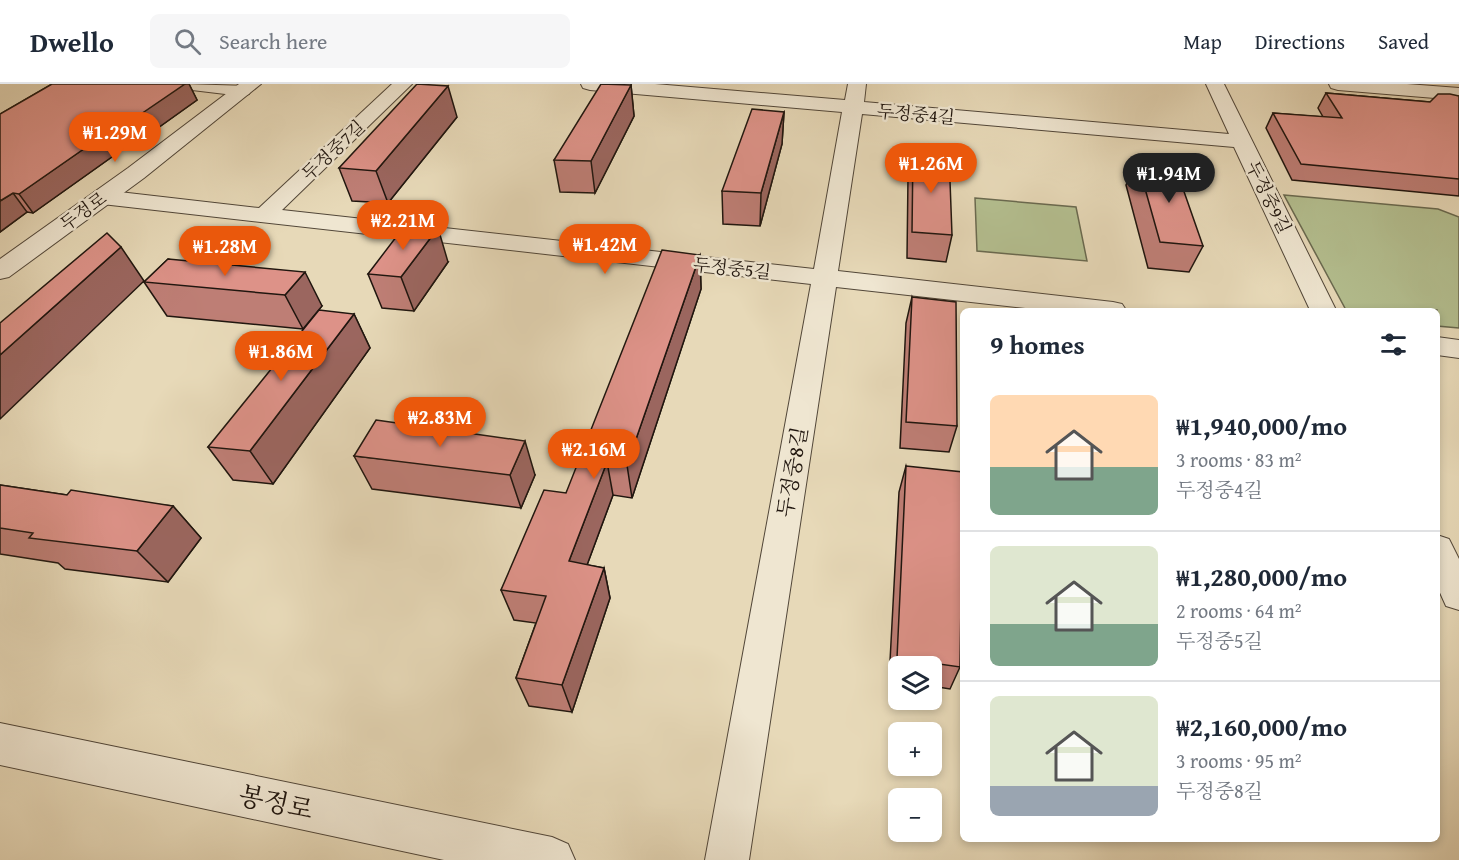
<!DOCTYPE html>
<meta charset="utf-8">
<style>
body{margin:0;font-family:"Gentium Book Plus","Noto Serif KR",serif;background:#f6f6f7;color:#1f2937;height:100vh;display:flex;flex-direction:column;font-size:22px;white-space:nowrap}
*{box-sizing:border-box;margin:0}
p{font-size:20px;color:#747a83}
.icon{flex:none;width:33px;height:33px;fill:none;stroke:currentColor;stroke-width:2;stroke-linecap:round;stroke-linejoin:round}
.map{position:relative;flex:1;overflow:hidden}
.panel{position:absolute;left:960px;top:224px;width:480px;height:534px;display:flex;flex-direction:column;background:#fff;border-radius:9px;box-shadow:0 3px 9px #0003}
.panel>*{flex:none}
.buttons{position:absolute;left:888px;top:572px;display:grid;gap:12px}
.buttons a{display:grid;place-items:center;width:54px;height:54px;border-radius:9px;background:#fff;box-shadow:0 3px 9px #0003;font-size:30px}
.price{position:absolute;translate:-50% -51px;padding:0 14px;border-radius:21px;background:#ea580c;color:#fff;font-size:20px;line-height:39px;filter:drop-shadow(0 2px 3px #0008)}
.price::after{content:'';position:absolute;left:50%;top:36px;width:18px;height:14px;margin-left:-9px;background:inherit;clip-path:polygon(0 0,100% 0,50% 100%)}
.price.active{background:#222;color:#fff}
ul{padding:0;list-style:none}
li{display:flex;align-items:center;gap:18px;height:150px;padding:0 30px}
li+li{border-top:2px solid #e0e1e3}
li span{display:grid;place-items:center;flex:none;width:168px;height:120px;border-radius:9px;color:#555}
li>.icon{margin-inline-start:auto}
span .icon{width:72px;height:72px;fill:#fffc;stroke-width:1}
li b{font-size:26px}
h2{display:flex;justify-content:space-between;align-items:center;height:72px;padding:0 30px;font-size:26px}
header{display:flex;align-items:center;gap:36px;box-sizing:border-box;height:84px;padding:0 30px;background:#fff;border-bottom:2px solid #e0e1e3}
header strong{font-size:28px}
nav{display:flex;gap:33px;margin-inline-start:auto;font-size:21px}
.search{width:420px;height:54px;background:#f6f6f7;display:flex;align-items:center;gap:15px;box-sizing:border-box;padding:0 21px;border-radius:9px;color:#747a83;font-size:22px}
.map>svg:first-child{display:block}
.green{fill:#b4bf90;stroke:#6a6a50;stroke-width:1.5}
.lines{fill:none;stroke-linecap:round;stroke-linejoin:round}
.minor-casing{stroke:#524739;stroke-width:2}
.tertiary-casing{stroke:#524739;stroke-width:2}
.minor{fill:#efe6d1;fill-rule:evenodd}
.tertiary{fill:#efe6d1;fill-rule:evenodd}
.wall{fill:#be7e75;stroke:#20160f;stroke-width:1.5}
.shaded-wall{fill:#9b665f;stroke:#20160f;stroke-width:1.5}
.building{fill:#dd9288;stroke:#20160f;stroke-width:1.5}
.labels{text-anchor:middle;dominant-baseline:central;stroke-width:5;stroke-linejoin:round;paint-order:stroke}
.far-street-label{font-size:18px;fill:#20160f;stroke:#efe6d1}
.street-label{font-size:21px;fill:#20160f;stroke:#efe6d1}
.near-street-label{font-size:26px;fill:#20160f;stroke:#efe6d1}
</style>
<header>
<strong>Dwello</strong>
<div class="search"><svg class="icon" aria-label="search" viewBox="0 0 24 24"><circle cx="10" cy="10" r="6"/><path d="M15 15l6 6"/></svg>Search here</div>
<nav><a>Map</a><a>Directions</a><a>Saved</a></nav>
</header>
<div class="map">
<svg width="1459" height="776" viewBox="0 0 1459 776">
<rect width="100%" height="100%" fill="#e7d9b8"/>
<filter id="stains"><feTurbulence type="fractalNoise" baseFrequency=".00333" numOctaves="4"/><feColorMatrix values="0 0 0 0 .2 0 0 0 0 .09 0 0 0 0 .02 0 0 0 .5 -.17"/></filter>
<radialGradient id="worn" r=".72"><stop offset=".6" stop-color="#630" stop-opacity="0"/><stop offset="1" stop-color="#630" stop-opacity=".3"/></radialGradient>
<path class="green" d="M 1284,111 L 1438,125 L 1459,133 L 1459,244 L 1437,242 L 1437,226 L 1346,226 Z
M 975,114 L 1076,123 L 1087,177 L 977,167 Z"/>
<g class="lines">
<g class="minor-casing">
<path id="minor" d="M 183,0 L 249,2 L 251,6 L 249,10 L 242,12 L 192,6 L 185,4 Z
M 392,0 L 412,0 L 282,126 L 814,185 L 842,28 L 590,6 L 583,4 L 581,0 L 655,0 L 845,16 L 848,0 L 866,0 L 864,18 L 1229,50 L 1206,0 L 1224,0 L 1336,226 L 1310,226 L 1234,63 L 862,30 L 838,187 L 1113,218 L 1122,220 L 1126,226 L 1044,226 L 836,203 L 749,776 L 705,776 L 811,200 L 102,120 L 94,118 L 91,113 L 94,108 L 102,106 L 259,124 Z
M 1329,0 L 1407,0 L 1459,4 L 1459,16 L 1338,6 L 1331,4 Z
M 1437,253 L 1459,256 L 1459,274 L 1437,271 Z
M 1437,451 L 1449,455 L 1459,475 L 1459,526 L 1446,522 L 1437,502 Z"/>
</g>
<g class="tertiary-casing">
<path id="tertiary" d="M 239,0 L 261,0 L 144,94 L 9,193 L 0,195 L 0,175 L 128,84 Z
M 0,639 L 552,753 L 568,760 L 575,776 L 444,776 L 0,681 Z"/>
</g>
<use href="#minor" class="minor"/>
<use href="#tertiary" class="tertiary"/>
</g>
<path class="wall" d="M 52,0 L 189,0 L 197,16 L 127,66 L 123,65 L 33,129 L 27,128 L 0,148 L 0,30 Z
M 631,1 L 634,32 L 595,109 L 560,108 L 554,76 Z
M 1326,9 L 1430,18 L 1459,12 L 1459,112 L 1292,96 L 1266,44 L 1273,29 L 1323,33 L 1318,24 Z
M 784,28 L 782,60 L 760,142 L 723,140 L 722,107 Z
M 457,33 L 388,119 L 352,117 L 339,84 Z
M 913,67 L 952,151 L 946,178 L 907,174 L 908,93 Z
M 1137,76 L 1203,162 L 1189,188 L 1148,184 L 1126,101 Z
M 700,171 L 701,205 L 632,414 L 613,411 L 587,481 L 604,484 L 610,514 L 572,628 L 529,622 L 516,594 L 536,539 L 514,536 L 501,506 L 566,409 Z
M 168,175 L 322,222 L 303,245 L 167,232 L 144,198 Z
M 448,178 L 414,227 L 382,224 L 368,190 Z
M 912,213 L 957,342 L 949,368 L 900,364 L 906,239 Z
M 354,230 L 370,264 L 273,400 L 233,396 L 208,363 Z
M 354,372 L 535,391 L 521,424 L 372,405 Z
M 906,382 L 960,583 L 950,605 L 932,602 L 932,582 L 898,582 L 898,597 L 889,596 L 899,408 Z
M 0,401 L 67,411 L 173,422 L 201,454 L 168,498 L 65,485 L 58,479 L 0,470 Z"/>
<path class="shaded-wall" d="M 173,0 L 189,0 L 197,16 L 127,66 L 116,47 Z
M 631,1 L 634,32 L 595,109 L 591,77 Z
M 448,2 L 457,33 L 388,119 L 376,87 Z
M 784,28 L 782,60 L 760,142 L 761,109 Z
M 111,46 L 123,65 L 33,129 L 19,110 Z
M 13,109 L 27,128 L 0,148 L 0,117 Z
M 438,144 L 448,178 L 414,227 L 401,193 Z
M 121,163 L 144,197 L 0,335 L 0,271 Z
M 700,171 L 701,205 L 632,414 L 627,381 Z
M 305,188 L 322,222 L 303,245 L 285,211 Z
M 354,230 L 370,264 L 273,400 L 250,367 Z
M 525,357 L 535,391 L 521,424 L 510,391 Z
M 607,378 L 613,411 L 577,508 L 569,477 Z
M 173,422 L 201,454 L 168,498 L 137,467 Z
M 604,484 L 610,514 L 572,628 L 562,601 Z"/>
<path class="building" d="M 52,0 L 185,0 L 116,47 L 111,46 L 19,110 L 13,109 L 0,117 L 0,30 Z
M 417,0 L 448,2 L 376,87 L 339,84 Z
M 601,0 L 631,1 L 591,77 L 554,76 Z
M 1326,9 L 1430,18 L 1438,10 L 1450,10 L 1459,12 L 1459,95 L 1301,80 L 1273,29 L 1342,34 Z
M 752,25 L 784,28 L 761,109 L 722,107 Z
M 913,67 L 949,70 L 952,151 L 912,148 Z
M 1137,76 L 1174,79 L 1203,162 L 1160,158 Z
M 406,140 L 438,144 L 401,193 L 368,190 Z
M 107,149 L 121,163 L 0,271 L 0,239 Z
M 662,166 L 700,171 L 627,381 L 607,378 L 569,477 L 604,484 L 562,601 L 516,594 L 546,512 L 501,506 L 544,406 L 566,409 Z
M 168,175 L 305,188 L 285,211 L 144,198 Z
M 912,213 L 956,218 L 957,342 L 906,338 Z
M 319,226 L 354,230 L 250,367 L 208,363 Z
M 376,336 L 525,357 L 510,391 L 354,372 Z
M 906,382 L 963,388 L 960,583 L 897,574 Z
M 0,401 L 67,411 L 71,406 L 173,422 L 137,467 L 29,454 L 33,449 L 0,444 Z"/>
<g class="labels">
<g class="far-street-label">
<text transform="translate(916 30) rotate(5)">두정중4길</text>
<text transform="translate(333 66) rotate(-43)">두정중7길</text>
<text transform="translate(1269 113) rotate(64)">두정중9길</text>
<text transform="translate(83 127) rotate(-36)">두정로</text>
<text transform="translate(732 184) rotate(6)">두정중5길</text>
</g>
<g class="street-label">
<text transform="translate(792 388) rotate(-80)">두정중8길</text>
</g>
<g class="near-street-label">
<text transform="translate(276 718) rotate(12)">봉정로</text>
</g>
</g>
<rect width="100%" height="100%" filter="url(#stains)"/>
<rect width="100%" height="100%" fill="url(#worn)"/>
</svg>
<div class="buttons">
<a><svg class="icon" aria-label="layers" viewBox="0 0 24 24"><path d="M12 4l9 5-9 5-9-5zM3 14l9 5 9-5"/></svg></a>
<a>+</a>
<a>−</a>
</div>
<b class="price" style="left:115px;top:79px">₩1.29M</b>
<b class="price" style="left:931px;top:110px">₩1.26M</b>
<b class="price active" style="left:1169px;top:120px">₩1.94M</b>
<b class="price" style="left:403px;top:167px">₩2.21M</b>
<b class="price" style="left:605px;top:191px">₩1.42M</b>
<b class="price" style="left:225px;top:193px">₩1.28M</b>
<b class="price" style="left:281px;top:298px">₩1.86M</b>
<b class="price" style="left:440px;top:364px">₩2.83M</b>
<b class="price" style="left:594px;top:396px">₩2.16M</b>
<section class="panel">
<h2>9 homes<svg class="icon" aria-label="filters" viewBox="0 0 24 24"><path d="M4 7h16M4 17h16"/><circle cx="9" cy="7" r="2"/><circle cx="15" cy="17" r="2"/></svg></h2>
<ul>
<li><span style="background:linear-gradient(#ffd9b3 60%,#7fa58c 0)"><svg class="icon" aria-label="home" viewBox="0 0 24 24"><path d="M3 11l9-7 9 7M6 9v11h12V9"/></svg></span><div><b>₩1,940,000/mo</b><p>3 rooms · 83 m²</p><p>두정중4길</p></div></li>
<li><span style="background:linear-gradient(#dfe7d0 65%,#7fa58c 0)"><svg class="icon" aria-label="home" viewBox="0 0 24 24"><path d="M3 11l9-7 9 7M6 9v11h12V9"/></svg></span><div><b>₩1,280,000/mo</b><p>2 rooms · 64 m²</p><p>두정중5길</p></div></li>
<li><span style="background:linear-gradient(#dfe7d0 75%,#9aa5b1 0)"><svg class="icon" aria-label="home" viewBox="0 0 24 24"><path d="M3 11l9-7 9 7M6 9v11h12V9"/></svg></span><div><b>₩2,160,000/mo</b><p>3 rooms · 95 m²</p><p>두정중8길</p></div></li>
</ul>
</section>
</div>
